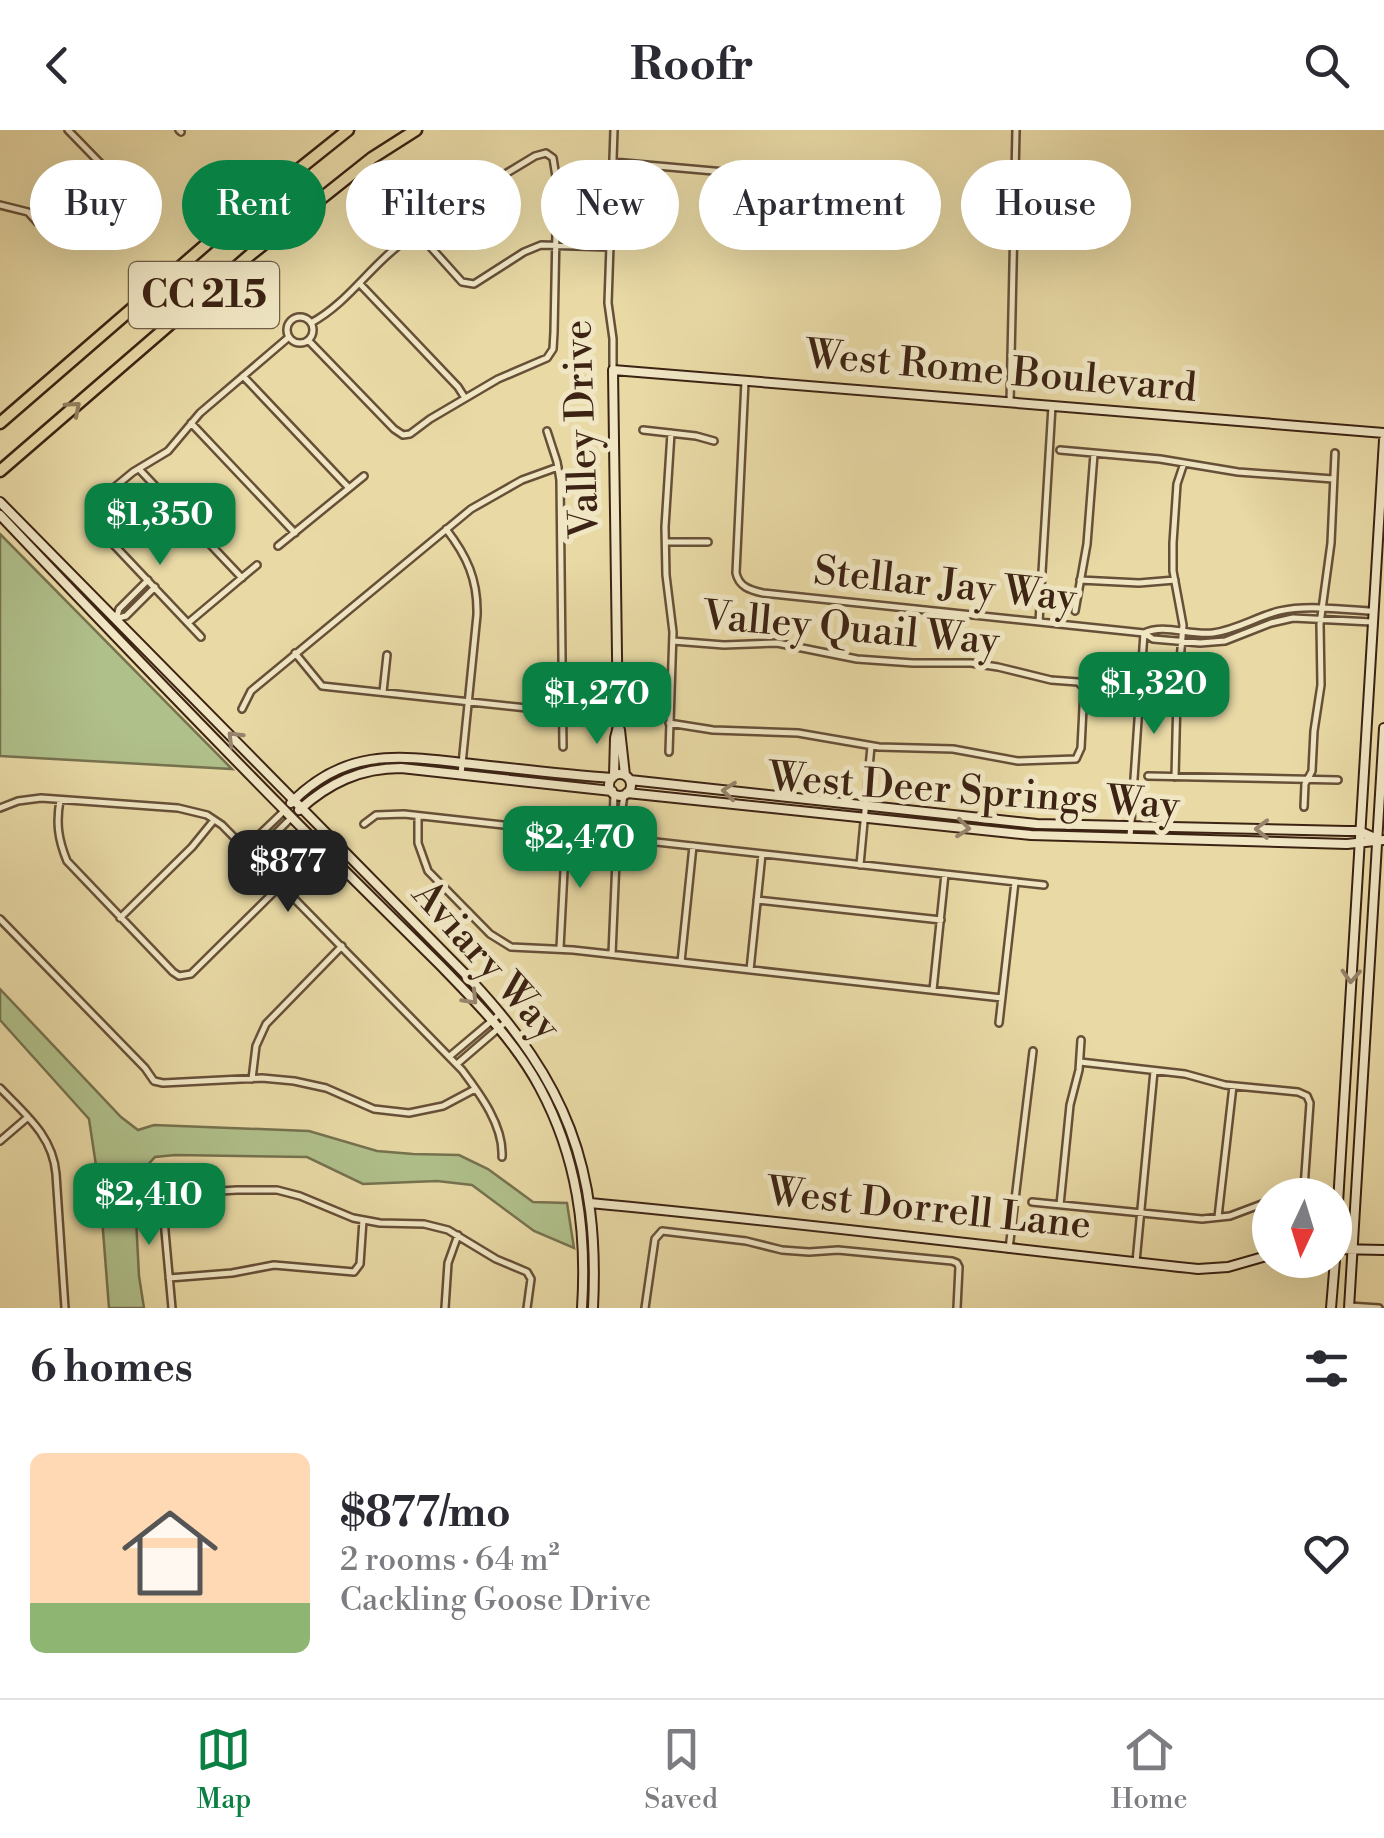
<!DOCTYPE html>
<meta charset="utf-8">
<style>
body{margin:0;font-family:"Libre Bodoni",serif;background:#f2f2f3;color:#2b2b33;height:100vh;display:flex;flex-direction:column;font-size:38px;white-space:nowrap}
*{box-sizing:border-box;margin:0}
p{font-size:32px;color:#7c7c81}
.icon{flex:none;width:55px;height:55px;fill:none;stroke:currentColor;stroke-width:2;stroke-linecap:round;stroke-linejoin:round}
.map{position:relative;height:1178px;overflow:hidden}
.sheet{display:flex;flex-direction:column;background:#fff;flex:1}
.sheet>*{flex:none}
.banner{position:absolute;left:30px;top:30px;width:1325px;height:90px;display:flex;gap:20px}
.needle{width:65px;rotate:184deg}
.tools{position:absolute;left:1252px;top:1048px;display:grid;gap:20px}
.tools a{display:grid;place-items:center;width:100px;height:100px;border-radius:50%;background:#fff;box-shadow:0 10px 40px #0002;font-size:50px}
.price{position:absolute;translate:-50% -85px;padding:0 22px;border-radius:20px;background:#0b8043;color:#fff;font-size:32px;line-height:65px;filter:drop-shadow(0 2px 5px #0008)}
.price::after{content:'';position:absolute;left:50%;top:60px;width:30px;height:22px;margin-left:-15px;background:inherit;clip-path:polygon(0 0,100% 0,50% 100%)}
.price.active{background:#222;color:#fff}
ul{padding:0;list-style:none}
li{display:flex;align-items:center;gap:30px;height:250px;padding:0 30px}
li span{display:grid;place-items:center;flex:none;width:280px;height:200px;border-radius:15px;color:#555}
li>.icon{margin-inline-start:auto}
span .icon{width:120px;height:120px;fill:#fffc;stroke-width:1}
li b{font-size:42px}
h2{display:flex;justify-content:space-between;align-items:center;height:120px;padding:0 30px;font-size:42px}
.tag{padding:0 35px;border-radius:45px;background:#fff;box-shadow:0 10px 40px #0002;font-size:35px;line-height:90px}
.tag.active{background:#0b8043;color:#fff}
header{display:flex;justify-content:space-between;align-items:center;height:130px;padding:0 30px;background:#fff;font-size:45px;font-weight:700}
.tabs{display:flex;justify-content:space-around;align-items:center;height:140px;border-top:2px solid #e1e1e2;background:#fff;font-size:28px;color:#7c7c81}
.tabs a{display:grid;justify-items:center;gap:5px}
.tabs .active{color:#0b8043}
.map>svg:first-child{display:block}
.green{fill:#b0c08b;stroke:#76724f;stroke-width:2.5}
.lines{fill:none;stroke-linecap:round;stroke-linejoin:round}
.street-casing{stroke:#675038;stroke-width:10}
.secondary-casing{stroke:#3c2313;stroke-width:12}
.highway-casing{stroke:#3c2313;stroke-width:15}
.street{stroke:#f0e6c4;stroke-width:5}
.secondary{stroke:#f0e6c4;stroke-width:8}
.highway{stroke:#e8d9a5;stroke-width:10}
.oneway{stroke:#927e5c}
.oneway2{stroke:#96846c}
.labels{text-anchor:middle;dominant-baseline:central;stroke-width:10;stroke-linejoin:round;paint-order:stroke}
.shield{fill:#f0e6c4;stroke:#725e48;stroke-width:2.5}
.shield-label{font-size:38px;font-weight:bold;fill:#3c2313}
.street-label{font-size:40px;fill:#3c2313;stroke:#f0e6c4}
</style>
<header><svg class="icon" aria-label="back" viewBox="0 0 24 24"><path d="M15 5l-7 7 7 7"/></svg>Roofr<svg class="icon" aria-label="search" viewBox="0 0 24 24"><circle cx="10" cy="10" r="6"/><path d="M15 15l6 6"/></svg></header>
<div class="map">
<svg width="1384" height="1178" viewBox="0 0 1384 1178">
<rect width="100%" height="100%" fill="#e8d9a5"/>
<filter id="stains"><feTurbulence type="fractalNoise" baseFrequency=".002" numOctaves="4"/><feColorMatrix values="0 0 0 0 .2 0 0 0 0 .09 0 0 0 0 .02 0 0 0 .5 -.17"/></filter>
<radialGradient id="worn" r=".72"><stop offset=".6" stop-color="#630" stop-opacity="0"/><stop offset="1" stop-color="#630" stop-opacity=".3"/></radialGradient>
<path class="green" d="M 0,404 L 232,639 L 0,626 Z
M 0,859 L 121,987 L 138,1000 L 154,995 L 309,1001 L 377,1021 L 413,1024 L 459,1025 L 488,1039 L 533,1072 L 567,1073 L 574,1118 L 534,1101 L 472,1055 L 437,1051 L 363,1054 L 307,1027 L 175,1025 L 155,1027 L 134,1050 L 139,1146 L 144,1178 L 109,1178 L 100,1062 L 89,989 L 0,890 Z"/>
<g class="lines">
<g class="street-casing">
<path id="street" d="M 179,0 L 181,2
M 613,32 L 736,43 L 764,42
M 0,75 L 28,82 L 37,92 L 47,94 L 59,82 L 103,49 L 102,35 L 68,0
M 418,103 L 462,152 L 474,154 L 524,122 L 541,115 L 609,117
M 360,154 L 458,257 L 465,268
M287 200a13 13 0 1 1 26 0a13 13 0 1 1-26 0Z
M 308,210 L 394,299 L 403,305 L 410,304 L 430,289 L 498,249 L 547,228 L 553,219 L 554,202 L 557,53 L 553,28 L 546,23 L 535,26 C 486,56 435,84 392,121 C 364,145 344,175 311,193
M 613,240 L 613,209 L 608,173 L 614,0
M 243,246 L 349,358
M 745,251 L 736,443 C 739,457 750,460 763,463 L 1144,503 L 1153,509 L 1200,513 L 1225,511 L 1271,493 L 1293,488 L 1372,492
M 1010,273 L 1016,0
M 191,293 L 295,403
M 643,300 L 696,306 L 714,311
M 547,301 L 557,332 L 560,350 L 563,617
M 1060,320 L 1160,329 L 1238,342 L 1333,349
M 139,339 L 242,448
M 446,399 C 467,426 478,450 477,485 L 461,644
M 666,412 L 708,412
M 278,416 L 364,346
M 1080,450 L 1139,453 L 1175,450
M 1075,481 L 1087,414 L 1094,324
M 115,489 L 126,486 L 155,457
M 116,489 L 119,479 L 148,450
M 1039,492 L 1052,276
M 188,493 L 257,435
M 1144,503 C 1164,493 1190,506 1213,503 C 1236,500 1256,487 1279,481 C 1309,474 1342,480 1373,481
M 201,507 L 97,397 C 92,389 89,384 93,375 L 133,342 L 168,321 L 200,283 L 289,207
M 295,523 L 322,556 L 536,579 L 563,579
M 383,562 L 387,525
M 242,579 L 251,561 L 471,379 L 522,350 L 558,337
M 669,593 L 713,600 L 798,603 L 879,617 L 953,619 L 1018,631 L 1076,629 L 1081,618 L 1084,558 L 1078,552 L 1051,550 L 998,537 L 971,533 L 913,533 L 857,529 L 777,513 L 724,515 L 673,511
M 669,622 L 673,502 L 666,445 L 665,397 L 671,303
M 1148,646 L 1338,650
M 1175,647 L 1177,566 L 1183,495 L 1173,441 L 1173,413 L 1177,354 L 1184,333
M 60,670 C 56,693 58,709 67,731 L 173,842 L 179,846 L 191,844 L 282,754
M 1304,677 L 1305,654 L 1312,641 L 1314,601 L 1321,555 L 1320,494 L 1331,413 L 1335,323
M 0,678 L 18,671 L 41,668 L 178,678 L 207,685 L 222,695 L 462,940 C 480,964 504,996 502,1027
M 418,686 L 418,713 L 428,741 L 490,804 L 511,817 L 573,820 L 1002,868
M 364,694 L 376,685 L 404,684 L 1044,755
M 615,699 L 620,692 L 624,665
M 1130,707 L 1144,503
M 250,722 L 258,721 L 292,687
M 250,722 L 252,712 L 285,680
M 860,735 L 871,616
M 525,736 L 527,699
M 757,770 L 941,790
M 120,788 L 192,717 L 214,690
M 0,789 L 145,938 L 154,951 L 163,953 L 262,948 L 294,951 L 326,958 L 374,979 L 409,983 L 443,976 L 475,959
M 560,818 L 566,702
M 612,824 L 617,707 L 613,692 L 614,664
M 681,832 L 693,716
M 750,840 L 762,724
M 933,860 L 945,744
M 999,893 L 1015,752
M 450,926 L 501,883
M 1080,932 L 1185,944 L 1225,955 L 1298,962 L 1307,966 L 1310,973 L 1304,1058 L 1301,1065
M 457,934 L 507,891
M 252,949 L 256,916 L 266,894 L 342,816
M 0,958 C 25,984 53,1006 56,1044 L 65,1178
M 0,1011 L 28,987
M 1032,1072 L 1202,1089 L 1230,1086 L 1270,1071
M 1060,1075 L 1070,975 L 1079,940 L 1081,910
M 1218,1087 L 1233,956
M 1009,1119 L 1033,921
M 1136,1132 L 1154,941
M 169,1148 L 232,1143 L 274,1135 L 354,1142 L 360,1134 L 363,1090
M 1349,1176 L 1379,1178
M 172,1178 L 164,1090 L 161,1074 L 169,1064 L 237,1060 L 277,1060 L 300,1066 L 353,1088 L 380,1093 L 424,1094 L 448,1100 L 496,1129 L 527,1142 L 531,1149 L 527,1178
M 445,1178 L 448,1133 L 458,1105
M 645,1178 L 655,1109 L 662,1101 L 746,1111 L 782,1120 L 809,1122 L 838,1120 L 952,1131 L 957,1133 L 959,1137 L 957,1178"/>
</g>
<g class="secondary-casing">
<path id="secondary" d="M 0,372 L 470,849 C 566,952 600,1037 593,1178
M 0,385 C 109,500 220,616 332,728 C 368,764 404,799 440,835 C 477,873 515,911 540,958 C 577,1027 587,1100 582,1178
M 620,600 L 625,645
M609 655a11 11 0 1 1 22 0a11 11 0 1 1-22 0Z
M 614,646 L 615,608 L 618,596 L 613,240 L 1384,303
M 630,650 L 1037,694 L 1347,701 L 1359,701 L 1377,709
M 627,663 L 1031,705 L 1347,714 L 1384,710
M 291,673 C 347,616 401,626 472,634 C 519,639 565,645 612,648
M 299,680 C 329,653 360,638 401,638 L 612,661
M 590,1073 C 793,1092 995,1117 1198,1139 L 1228,1137 L 1270,1125
M 1335,1119 L 1384,1120
M 1335,1123 L 1384,310
M 1331,1178 L 1335,1130
M 1349,1178 L 1384,598"/>
</g>
<g class="highway-casing">
<path id="highway" d="M 0,293 L 224,99 L 348,0
M 0,341 L 250,125 L 372,28 L 416,0"/>
</g>
<use href="#street" class="street"/>
<use href="#secondary" class="secondary"/>
<use href="#highway" class="highway"/>
</g>
<defs><path id="oneway-chevron" d="M-2-3.5L2.5 0L-2 3.5" fill="none" stroke-width="1.6" stroke-linecap="round" stroke-linejoin="round" transform="scale(2.5)"/></defs>
<use class="oneway" href="#oneway-chevron" transform="translate(74 278) rotate(-41)"/>
<g class="oneway2">
<use href="#oneway-chevron" transform="translate(234 608) rotate(-135)"/>
<use href="#oneway-chevron" transform="translate(729 661) rotate(-174)"/>
<use href="#oneway-chevron" transform="translate(963 698) rotate(6)"/>
<use href="#oneway-chevron" transform="translate(1262 699) rotate(-179)"/>
<use href="#oneway-chevron" transform="translate(1351 846) rotate(93)"/>
<use href="#oneway-chevron" transform="translate(471 868) rotate(47)"/>
</g>
<g class="labels">
<rect class="shield" x="129" y="132" width="150" height="66" rx="8"/>
<g class="shield-label">
<text x="204" y="165">CC 215</text>
</g>
<g class="street-label">
<text transform="translate(1001 242) rotate(5)">West Rome Boulevard</text>
<text transform="translate(582 299) rotate(-92)">Valley Drive</text>
<text transform="translate(945 455) rotate(6)">Stellar Jay Way</text>
<text transform="translate(851 499) rotate(5)">Valley Quail Way</text>
<text transform="translate(974 662) rotate(4)">West Deer Springs Way</text>
<text transform="translate(486 831) rotate(48)">Aviary Way</text>
<text transform="translate(929 1079) rotate(6)">West Dorrell Lane</text>
</g>
</g>
<rect width="100%" height="100%" filter="url(#stains)"/>
<rect width="100%" height="100%" fill="url(#worn)"/>
</svg>
<div class="tools">
<a><svg class="needle" viewBox="-14 -14 28 28"><path d="M0-13l5 13h-10z" fill="#e53935"/><path d="M0 13l5-13h-10z" fill="#7c7c81"/></svg></a>
</div>
<b class="price" style="left:160px;top:438px">$1,350</b>
<b class="price" style="left:1154px;top:607px">$1,320</b>
<b class="price" style="left:597px;top:617px">$1,270</b>
<b class="price" style="left:580px;top:761px">$2,470</b>
<b class="price active" style="left:288px;top:785px">$877</b>
<b class="price" style="left:149px;top:1118px">$2,410</b>
<div class="banner">
<a class="tag">Buy</a>
<a class="tag active">Rent</a>
<a class="tag">Filters</a>
<a class="tag">New</a>
<a class="tag">Apartment</a>
<a class="tag">House</a>
</div>
</div>
<section class="sheet">
<h2>6 homes<svg class="icon" aria-label="filters" viewBox="0 0 24 24"><path d="M4 7h16M4 17h16"/><circle cx="9" cy="7" r="2"/><circle cx="15" cy="17" r="2"/></svg></h2>
<ul>
<li><span style="background:linear-gradient(#ffd9b3 75%,#8fb573 0)"><svg class="icon" aria-label="home" viewBox="0 0 24 24"><path d="M3 11l9-7 9 7M6 9v11h12V9"/></svg></span><div><b>$877/mo</b><p>2 rooms · 64 m²</p><p>Cackling Goose Drive</p></div><svg class="icon" aria-label="heart" viewBox="0 0 24 24"><path d="M12 20l-8-8c-3-5 5-10 8-4 3-6 11-1 8 4z"/></svg></li>
</ul>
</section>
<nav class="tabs">
<a class="active"><svg class="icon" aria-label="map" viewBox="0 0 24 24"><path d="M3 6l6-2 6 2 6-2v14l-6 2-6-2-6 2zM9 4v14M15 6v14"/></svg>Map</a>
<a><svg class="icon" aria-label="saved" viewBox="0 0 24 24"><path d="M7 4h10v16l-5-4-5 4z"/></svg>Saved</a>
<a><svg class="icon" aria-label="home" viewBox="0 0 24 24"><path d="M3 11l9-7 9 7M6 9v11h12V9"/></svg>Home</a>
</nav>
